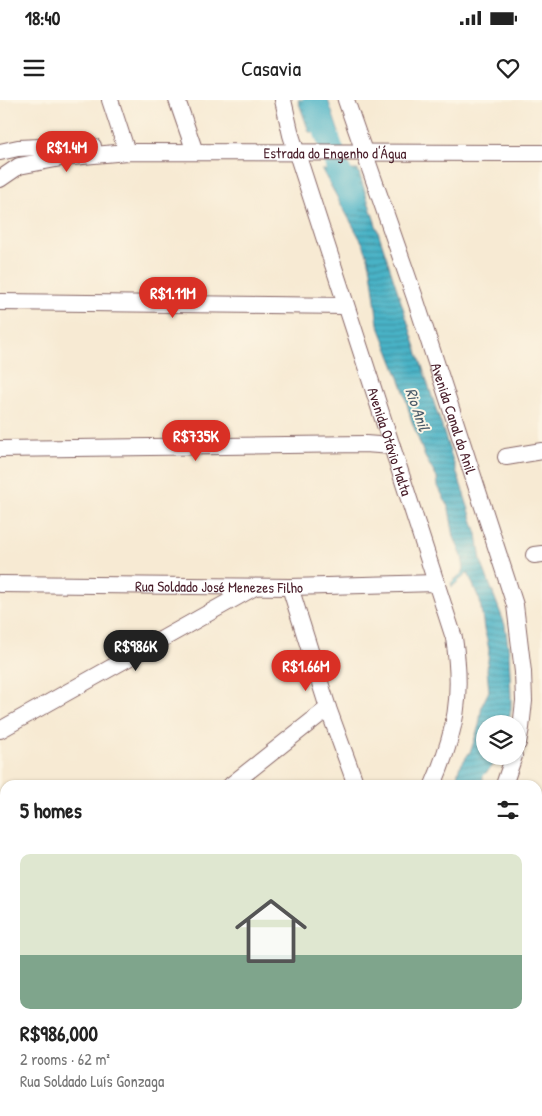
<!DOCTYPE html>
<meta charset="utf-8">
<style>
body{margin:0;font-family:"Patrick Hand",sans-serif;background:#f6f6f6;color:#222;height:100vh;display:flex;flex-direction:column;font-size:19px;white-space:nowrap}
*{box-sizing:border-box;margin:0}
p{font-size:16px;color:#767676}
.icon{flex:none;width:28px;height:28px;fill:none;stroke:currentColor;stroke-width:2;stroke-linecap:round;stroke-linejoin:round}
.map{position:relative;flex:1;overflow:hidden}
.panel{position:absolute;left:0px;top:680px;width:542px;height:336px;display:flex;flex-direction:column;background:#fff;border-radius:15px 15px 0 0;box-shadow:0 1px 4px #0004}
.panel>*{flex:none}
.fabs{position:absolute;left:476px;top:615px;display:grid;gap:10px}
.fabs a{display:grid;place-items:center;width:50px;height:50px;border-radius:50%;background:#fff;box-shadow:0 1px 4px #0004;font-size:25px}
.price{position:absolute;translate:-50% -42px;padding:0 11px;border-radius:18px;background:#d93025;color:#fff;font-size:16px;line-height:32px;filter:drop-shadow(0 1px 2px #0008)}
.price::after{content:'';position:absolute;left:50%;top:30px;width:15px;height:11px;margin-left:-8px;background:inherit;clip-path:polygon(0 0,100% 0,50% 100%)}
.price.active{background:#222;color:#fff}
ul{padding:0;list-style:none}
li{display:grid;align-content:center;gap:10px;height:265px;padding:0 20px}
li+li{border-top:1px solid #e0e0e0}
li span{display:grid;place-items:center;height:155px;border-radius:10px;color:#555}
li>.icon{margin-inline-start:auto}
span .icon{width:90px;height:90px;fill:#fffc;stroke-width:1}
li b{font-size:21px}
h2{display:flex;justify-content:space-between;align-items:center;height:60px;padding:0 20px;font-size:21px}
.status{display:flex;justify-content:space-between;align-items:center;height:35px;padding:0 25px;background:#fff;direction:ltr}
.status svg{height:14px;fill:currentColor}
header{display:flex;justify-content:space-between;align-items:center;height:65px;padding:0 20px;background:#fff;font-size:22px;font-weight:600}
.map>svg:first-child{display:block}
.park{fill:url(#park-crowns);stroke:#837850}
.water{fill:url(#water-rules);stroke:#496878}
.lines{fill:none;stroke-linecap:round;stroke-linejoin:round}
.river{stroke:#48b2c6;stroke-width:24}
.minor-casing{stroke:#876666;stroke-width:18}
.minor{stroke:#fff;stroke-width:16}
.labels{text-anchor:middle;dominant-baseline:central;stroke-width:4;stroke-linejoin:round;paint-order:stroke}
.street-label{font-size:15px;fill:#4a1f2b;stroke:#fcf5e5}
.water-label{font-size:16px;font-style:italic;fill:#495a69;stroke:#fcf5e5}
</style>
<div class="status"><b>18:40</b><svg viewBox="0 0 49 12"><path d="M0 12V9h3v3zM5 12V6h3v6zM10 12V3h3v9zM15 12V0h3v12zM26 1h20v11H26zM47 4h2v5h-2z"/></svg></div>
<header><svg class="icon" aria-label="menu" viewBox="0 0 24 24"><path d="M4 6h16M4 12h16M4 18h16"/></svg>Casavia<svg class="icon" aria-label="heart" viewBox="0 0 24 24"><path d="M12 20l-8-8c-3-5 5-10 8-4 3-6 11-1 8 4z"/></svg></header>
<div class="map">
<svg width="542" height="1016" viewBox="0 0 542 1016">
<defs>
<pattern id="park-crowns" width="20" height="18" patternUnits="userSpaceOnUse" patternTransform="scale(1.25)"><rect width="20" height="18" fill="#bcd175"/><path d="M2 6a3 3 0 1 1 6 0M12 15a3 3 0 1 1 6 0" fill="none" stroke="#a3b365"/></pattern>
<pattern id="water-rules" width="6" height="5" patternUnits="userSpaceOnUse" patternTransform="scale(1.25)"><rect width="6" height="5" fill="#48b2c6"/><path d="M0 2.5h6" fill="none" stroke="#3e90a1"/></pattern>
</defs>
<rect width="100%" height="100%" fill="#fcf5e5"/>
<filter id="ink" filterUnits="userSpaceOnUse"><feTurbulence type="fractalNoise" baseFrequency=".02" numOctaves="2"/><feDisplacementMap in="SourceGraphic" scale="10" xChannelSelector="R" yChannelSelector="G"/><feConvolveMatrix kernelMatrix="1 2 1 2 8 2 1 2 1" color-interpolation-filters="sRGB"/></filter>
<filter id="wash" filterUnits="userSpaceOnUse"><feTurbulence type="fractalNoise" baseFrequency=".0096" numOctaves="4" result="noise"/><feDisplacementMap in="SourceGraphic" scale="20" xChannelSelector="R" yChannelSelector="G"/><feGaussianBlur stdDeviation="1.12" result="paint"/><feColorMatrix in="noise" values="0 0 0 0 0 0 0 0 0 0 0 0 0 0 0 0 0 1.4 0 .05"/><feComposite in="paint" operator="in"/></filter>
<g filter="url(#wash)">
<rect width="100%" height="100%" fill="#f7ead3"/>
<path class="park" d="M 538,762 L 542,765 L 542,838 L 538,844 Z
M 0,875 L 5,880 L 5,1011 L 121,1011 L 124,1016 L 4,1016 L 0,1011 Z"/>
<path class="water" d="M 298,0 L 328,0 L 339,33 L 309,32 Z
M 322,70 L 358,70 L 477,434 L 481,461 L 505,525 L 509,552 L 511,595 L 511,610 L 508,624 L 485,624 L 485,656 L 498,656 L 493,666 L 483,676 L 483,685 L 455,685 L 459,668 L 471,650 L 479,625 L 482,605 L 489,591 L 487,570 L 489,550 L 487,540 L 484,529 L 480,501 L 468,473 L 452,487 L 451,483 L 462,473 L 464,469 L 462,457 L 454,437 L 449,409 L 438,386 L 437,378 L 425,357 L 411,319 L 403,288 L 378,224 L 371,170 L 368,157 L 363,144 Z
M 181,1011 L 216,1011 L 211,1016 L 175,1016 Z"/>
<g class="lines">
<path class="river" d="M 315,0 L 339,71 L 353,100"/>
</g>
</g>
<g filter="url(#ink)">
<g class="lines">
<g class="minor-casing">
<g id="minor">
<path d="M 110,0 L 127,52"/>
<path d="M 177,0 L 195,52"/>
<path id="s1" d="M 283,0 L 291,35 L 454,538 C 463,596 456,631 433,685"/>
<path id="s2" d="M 346,0 L 414,195 L 515,505 L 523,572 L 524,601 L 521,628 L 518,643"/>
<path d="M 0,52 L 18,48 L 86,45 L 93,46"/>
<path id="s3" d="M 0,79 L 19,66 L 61,58 L 127,52 L 542,53"/>
<path d="M 0,202 L 346,206"/>
<path d="M 0,349 L 365,344 L 392,346"/>
<path d="M 506,357 L 542,351"/>
<path d="M 534,455 L 542,454"/>
<path id="s4" d="M 0,484 L 290,487 L 437,483"/>
<path d="M 290,487 L 328,608 L 356,685"/>
<path d="M 0,630 L 255,487"/>
<path d="M 231,685 L 328,608"/>
<path d="M 504,685 L 514,656"/>
<path d="M 538,746 L 542,749"/>
<path d="M 538,852 L 542,846"/>
<path d="M 0,863 L 5,868"/>
<path d="M 538,921 L 542,924"/>
<path d="M 262,1011 L 269,1016"/>
<path d="M 400,1011 L 406,1016"/>
<path d="M 536,1011 L 542,1016"/>
<path d="M 143,1016 L 148,1011"/>
<path d="M 239,1016 L 243,1011"/>
</g>
</g>
<use href="#minor" class="minor"/>
</g>
</g>
<g class="labels">
<g class="street-label">
<text stroke="none"><textPath href="#s3" startOffset="340">Estrada do Engenho d'Água</textPath></text>
<text stroke="none"><textPath href="#s2" startOffset="336">Avenida Canal do Anil</textPath></text>
<text stroke="none"><textPath href="#s1" startOffset="358">Avenida Otávio Malta</textPath></text>
<text stroke="none"><textPath href="#s4" startOffset="219">Rua Soldado José Menezes Filho</textPath></text>
</g>
<g class="water-label">
<text transform="translate(418 309) rotate(71)">Rio Anil</text>
</g>
</g>
</svg>
<div class="fabs">
<a><svg class="icon" aria-label="layers" viewBox="0 0 24 24"><path d="M12 4l9 5-9 5-9-5zM3 14l9 5 9-5"/></svg></a>
</div>
<b class="price" style="left:67px;top:73px">R$1.4M</b>
<b class="price" style="left:173px;top:219px">R$1.11M</b>
<b class="price" style="left:196px;top:362px">R$735K</b>
<b class="price active" style="left:136px;top:572px">R$986K</b>
<b class="price" style="left:306px;top:592px">R$1.66M</b>
<section class="panel">
<h2>5 homes<svg class="icon" aria-label="filters" viewBox="0 0 24 24"><path d="M4 7h16M4 17h16"/><circle cx="9" cy="7" r="2"/><circle cx="15" cy="17" r="2"/></svg></h2>
<ul>
<li><span style="background:linear-gradient(#dfe7d0 65%,#7fa58c 0)"><svg class="icon" aria-label="home" viewBox="0 0 24 24"><path d="M3 11l9-7 9 7M6 9v11h12V9"/></svg></span><div><b>R$986,000</b><p>2 rooms · 62 m²</p><p>Rua Soldado Luís Gonzaga</p></div></li>
</ul>
</section>
</div>
